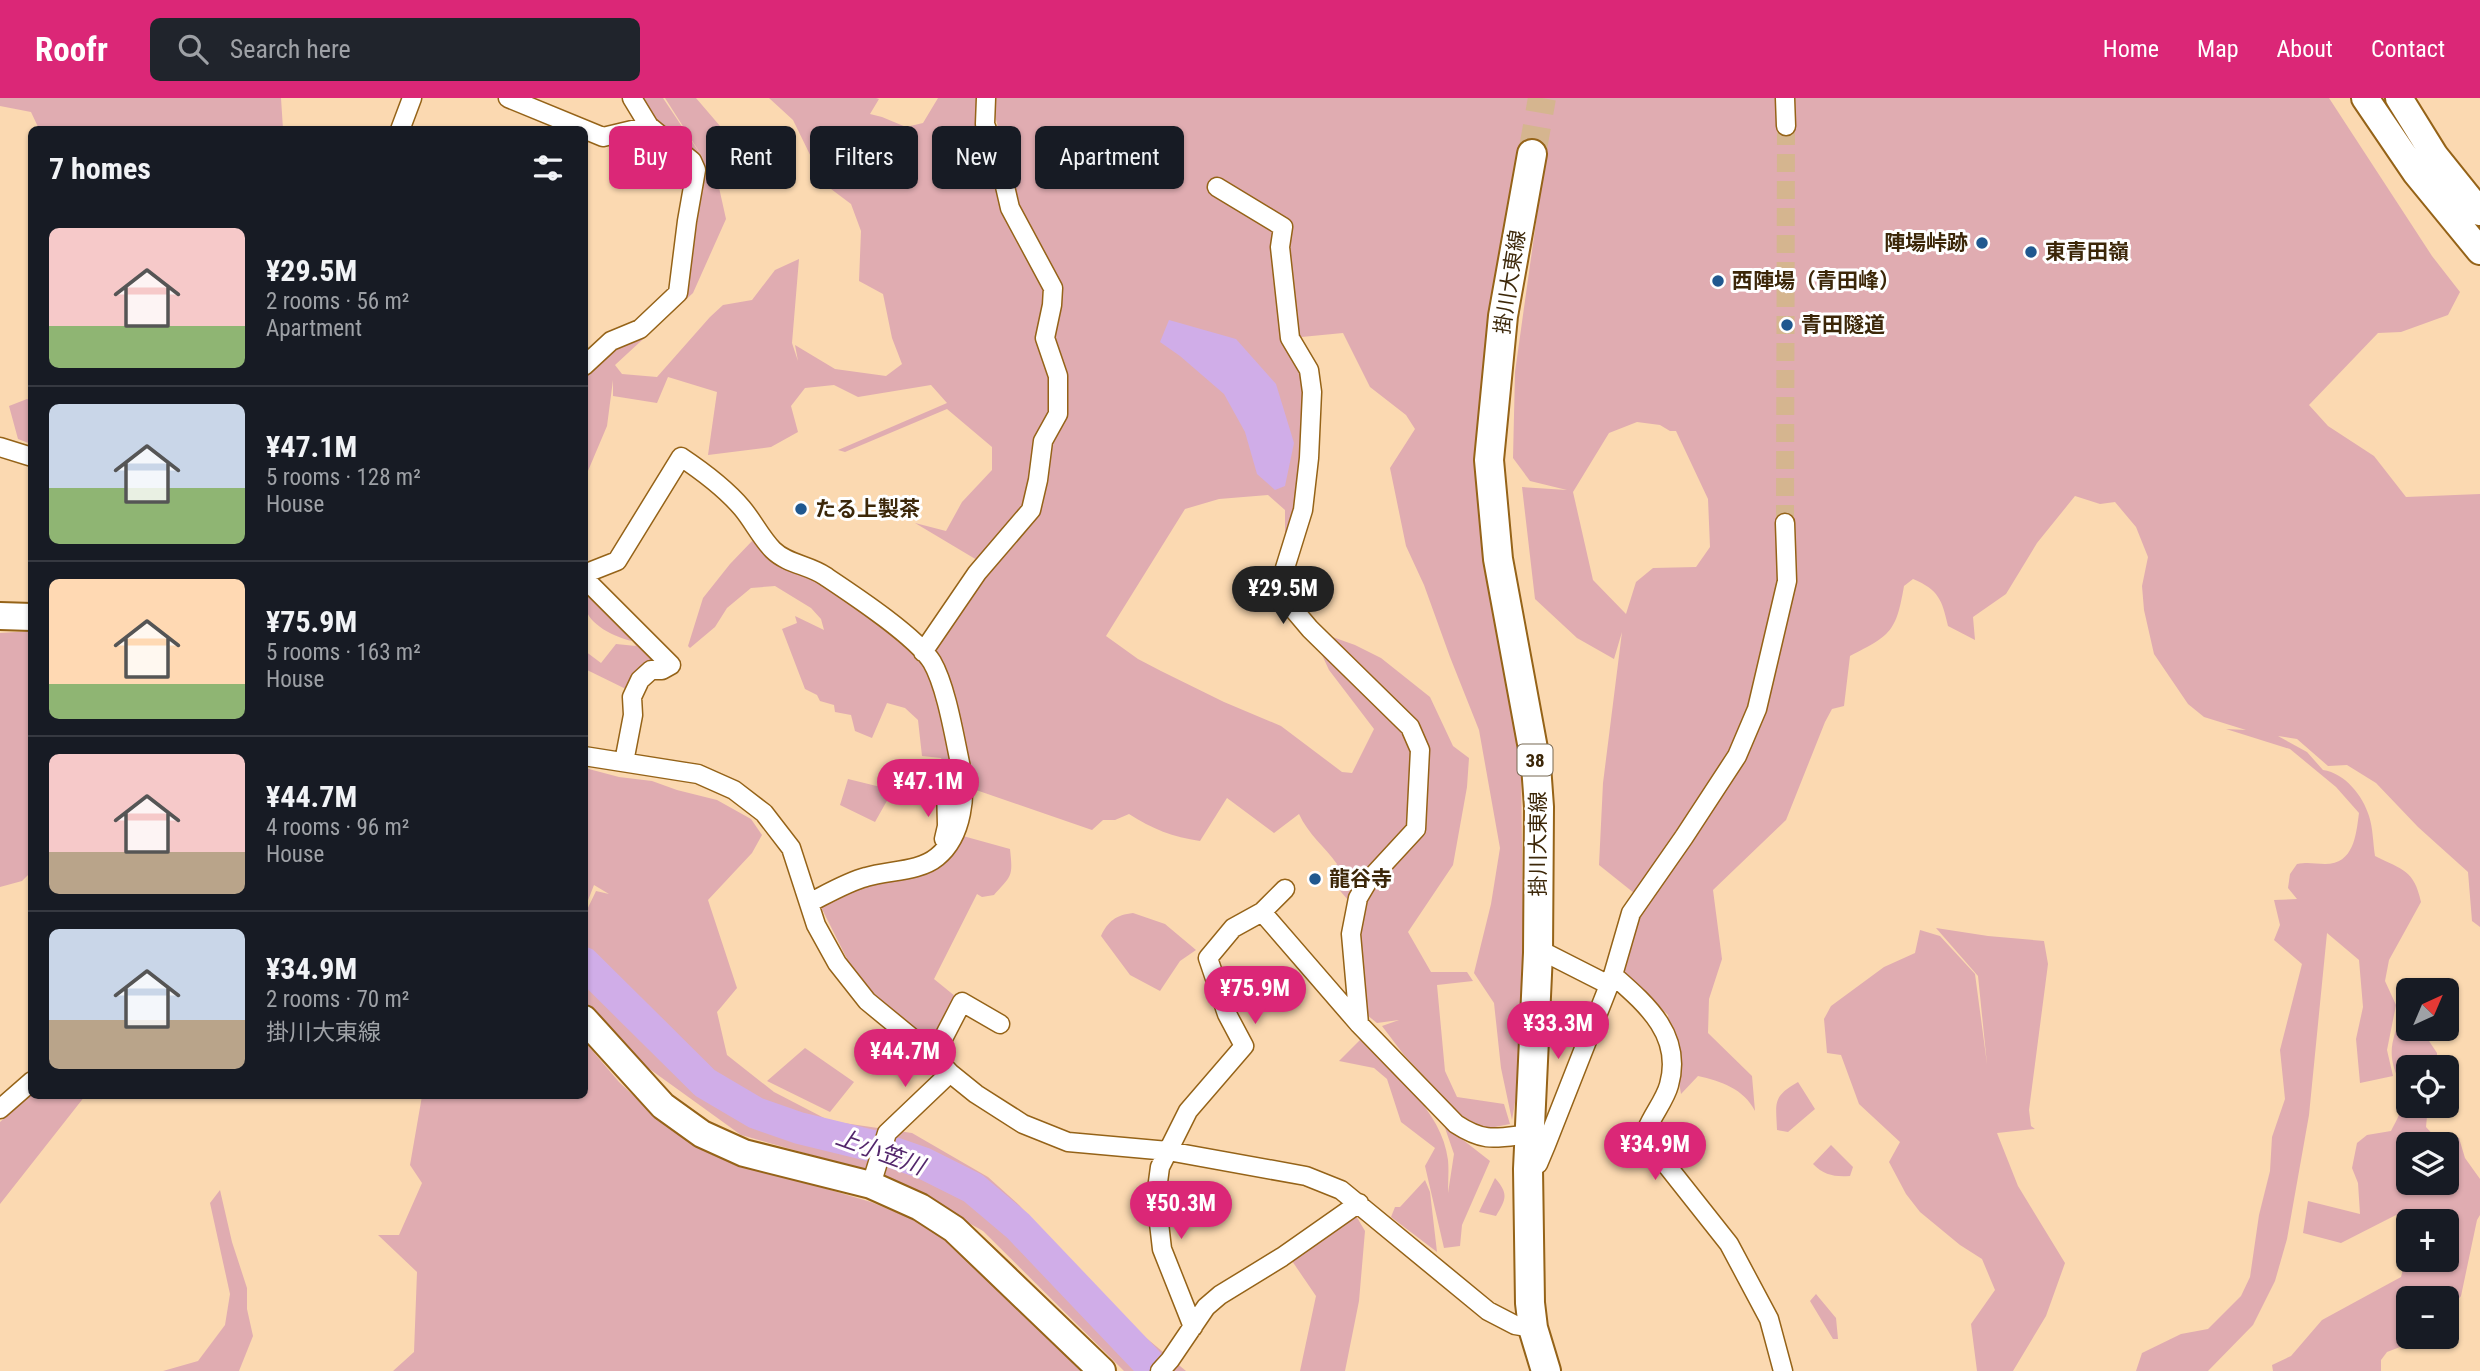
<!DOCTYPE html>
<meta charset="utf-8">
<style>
body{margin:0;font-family:"Roboto Condensed","Noto Sans JP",sans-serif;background:#20242c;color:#f1f3f6;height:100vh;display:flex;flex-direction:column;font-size:26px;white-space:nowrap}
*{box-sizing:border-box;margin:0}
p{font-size:23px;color:#9ea1a6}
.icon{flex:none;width:38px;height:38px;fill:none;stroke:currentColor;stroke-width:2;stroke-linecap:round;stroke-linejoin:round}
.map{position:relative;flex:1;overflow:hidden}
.details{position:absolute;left:28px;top:28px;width:560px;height:973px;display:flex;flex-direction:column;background:#171b24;border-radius:10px;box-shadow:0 2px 5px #0004}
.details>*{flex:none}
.banner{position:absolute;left:609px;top:28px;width:665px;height:63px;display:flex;gap:14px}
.needle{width:46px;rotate:44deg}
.controls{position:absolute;left:2396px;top:880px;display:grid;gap:14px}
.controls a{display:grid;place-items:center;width:63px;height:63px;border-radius:10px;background:#171b24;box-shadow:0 2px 5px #0004;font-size:35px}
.price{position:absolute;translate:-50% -60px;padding:0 16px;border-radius:24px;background:#db2777;color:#fff;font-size:23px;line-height:46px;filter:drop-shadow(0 2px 4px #0008)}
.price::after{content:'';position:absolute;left:50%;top:42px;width:21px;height:16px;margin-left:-10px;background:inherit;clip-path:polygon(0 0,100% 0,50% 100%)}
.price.current{background:#222;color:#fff}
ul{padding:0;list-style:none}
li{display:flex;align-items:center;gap:21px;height:175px;padding:0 21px}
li+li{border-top:2px solid #363941}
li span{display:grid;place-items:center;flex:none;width:196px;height:140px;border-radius:10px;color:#555}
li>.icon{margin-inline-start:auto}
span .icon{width:84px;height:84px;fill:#fffc;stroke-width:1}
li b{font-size:30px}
h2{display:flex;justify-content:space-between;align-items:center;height:84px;padding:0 21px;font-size:30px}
.tag{padding:0 24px;border-radius:10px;background:#171b24;box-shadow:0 2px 5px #0004;font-size:24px;line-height:63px}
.tag.current{background:#db2777;color:#fff}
header{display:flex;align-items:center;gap:42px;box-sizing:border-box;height:98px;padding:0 35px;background:#db2777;color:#fff}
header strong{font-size:33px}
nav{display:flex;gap:38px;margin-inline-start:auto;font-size:24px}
.search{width:490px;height:63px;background:#20242c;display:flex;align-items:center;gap:18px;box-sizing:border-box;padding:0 24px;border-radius:10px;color:#9ea1a6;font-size:26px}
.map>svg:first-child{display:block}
.green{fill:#e0acb1;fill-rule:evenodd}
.water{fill:#d0ade8}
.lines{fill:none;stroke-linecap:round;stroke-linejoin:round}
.river{stroke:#d0ade8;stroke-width:32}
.street-tunnel{stroke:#d5b58f;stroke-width:18;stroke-dasharray:18 9;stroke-linecap:butt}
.primary-tunnel{stroke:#d5b58f;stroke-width:28;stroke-dasharray:28 14;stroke-linecap:butt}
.street-casing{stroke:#956318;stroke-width:21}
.secondary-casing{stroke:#956318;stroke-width:30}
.primary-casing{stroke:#956318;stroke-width:32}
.street{stroke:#fff;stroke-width:18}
.secondary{stroke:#fff;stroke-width:26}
.primary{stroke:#fff;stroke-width:28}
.poi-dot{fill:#20588f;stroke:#fff;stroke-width:2.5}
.labels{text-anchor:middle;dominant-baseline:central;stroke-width:6;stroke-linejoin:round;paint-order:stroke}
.shield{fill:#fff;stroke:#766853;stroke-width:2}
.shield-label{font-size:19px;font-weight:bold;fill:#3c2709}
.poi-label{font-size:21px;font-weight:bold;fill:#3c2709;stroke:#fff;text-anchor:start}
.street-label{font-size:21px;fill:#3c2709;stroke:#fff}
.water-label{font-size:23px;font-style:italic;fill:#53276c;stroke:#fff}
</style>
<header>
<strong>Roofr</strong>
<div class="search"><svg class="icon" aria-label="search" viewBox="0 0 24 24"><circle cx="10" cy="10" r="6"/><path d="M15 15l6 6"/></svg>Search here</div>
<nav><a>Home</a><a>Map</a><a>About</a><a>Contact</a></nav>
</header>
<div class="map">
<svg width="2480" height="1273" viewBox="0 0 2480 1273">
<rect width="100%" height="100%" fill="#fbd9b1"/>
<path class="green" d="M 0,0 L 281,0 L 283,31 L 39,31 L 31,14 L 0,8 Z
M 633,0 L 663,0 L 705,63 L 665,0 L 696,0 L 738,49 L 720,86 L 718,85 L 726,121 L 693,195 L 615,267 L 622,276 L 657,279 L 710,219 L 723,207 L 752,202 L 775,172 L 799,161 L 792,245 L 798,263 L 795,247 L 835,271 L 886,278 L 902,266 L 892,240 L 883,196 L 859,183 L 861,133 L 851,106 L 831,91 L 816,69 L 793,22 L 769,0 L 876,0 L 879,1 L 870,16 L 882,19 L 906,29 L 923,25 L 938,0 L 976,0 L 1002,43 L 990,0 L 2329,0 L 2432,158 L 2460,194 L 2448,217 L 2401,234 L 2378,235 L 2309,307 L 2328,328 L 2374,358 L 2406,399 L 2480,396 L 2480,829 L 2472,823 L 2468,774 L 2418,729 L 2376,685 L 2347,667 L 2328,668 L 2297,641 L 2278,638 L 2307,654 L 2323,672 C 2345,675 2363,698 2369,718 C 2373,730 2373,745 2375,758 C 2403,772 2414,772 2421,804 L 2389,862 L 2385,883 L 2396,907 L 2387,952 L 2393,978 L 2360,985 L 2356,941 L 2363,909 L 2359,862 L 2327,835 L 2309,1017 L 2287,1141 L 2275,1183 L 2253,1227 L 2208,1273 L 2136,1273 L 2142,1255 L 2181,1236 L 2208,1231 L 2241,1198 L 2250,1179 L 2259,1117 L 2270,1073 L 2272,1039 L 2285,1001 L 2280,952 L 2302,866 L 2274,842 L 2280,827 L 2274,802 L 2297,801 L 2288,790 L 2290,776 L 2297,766 C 2309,764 2315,766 2325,766 C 2354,766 2356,737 2359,715 L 2336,689 L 2290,651 L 2226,631 L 2246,632 L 2204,619 L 2188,606 L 2154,556 L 2144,512 L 2142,488 L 2148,459 L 2136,429 L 2115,404 L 2100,406 L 2075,398 L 2037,445 L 2006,496 L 1973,519 L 1975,542 L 1948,528 C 1942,502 1939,492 1913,481 L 1904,488 C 1896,534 1891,537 1850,558 L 1844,608 L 1832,611 L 1825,624 L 1786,722 L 1713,792 L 1722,861 L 1709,901 L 1708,935 L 1752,978 L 1755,1013 C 1744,991 1721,983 1698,978 L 1681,996 L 1668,917 L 1619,870 L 1634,795 L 1599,767 L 1603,685 L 1622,534 L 1614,561 L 1577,540 L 1535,501 L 1522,389 L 1567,392 L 1530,383 L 1513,360 L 1515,274 L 1545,60 L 1493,219 L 1481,287 L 1494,422 L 1504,571 L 1521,674 L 1523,823 L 1519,981 L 1512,1022 L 1501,970 L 1494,905 L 1474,875 L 1491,806 L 1500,750 L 1479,632 L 1450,559 L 1424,487 L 1406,448 L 1390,370 L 1415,331 L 1406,317 L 1370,289 L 1343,235 L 1291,240 L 1303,260 L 1309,360 L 1285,470 L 1285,412 L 1268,397 L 1219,401 L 1185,411 L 1106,538 L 1138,561 L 1161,573 L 1224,604 L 1281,628 L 1342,674 L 1352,675 L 1374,631 L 1329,572 L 1310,531 L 1355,547 L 1381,560 L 1430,599 L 1453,648 L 1469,660 L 1467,689 L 1453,767 L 1408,834 L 1431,874 L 1467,874 L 1473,883 L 1437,887 L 1445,973 L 1457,999 L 1504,1006 L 1510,1026 L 1485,1031 L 1459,1016 L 1404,957 L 1382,928 L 1399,922 L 1377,925 L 1357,909 L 1360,847 L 1348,802 L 1328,779 L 1337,766 C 1325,749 1308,736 1299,716 L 1274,735 L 1227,700 L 1200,743 C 1173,739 1152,731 1129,716 L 1115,722 L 1103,722 L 1092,732 L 950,683 L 941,660 L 922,658 L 918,622 L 905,610 L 887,605 L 872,640 L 855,633 L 851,617 L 835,614 L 834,607 L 820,603 L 817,597 L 805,591 L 782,531 L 797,525 L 795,518 L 824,532 L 821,521 L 811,510 L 775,488 L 751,490 L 727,510 L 715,529 L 690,550 L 688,548 L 703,500 L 730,466 L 753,442 L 779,467 L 802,473 L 928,546 L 977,462 L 915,425 L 946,433 L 962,404 L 992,372 L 992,349 L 947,311 L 845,354 L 838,352 L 947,305 L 931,287 L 858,299 L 834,287 L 805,290 L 791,308 L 798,334 L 771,349 L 708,357 L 717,294 L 668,279 L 657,305 L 613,298 L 613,282 L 607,328 L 585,380 L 585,270 L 678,195 L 696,72 ZM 1637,324 L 1660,327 L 1670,333 L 1676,333 L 1708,401 L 1710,449 L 1696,469 L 1653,470 L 1636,484 L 1626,516 L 1593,482 L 1573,394 L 1609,335 Z
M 27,301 L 31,302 L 31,346 L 18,341 L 9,308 Z
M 584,485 L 632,543 C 615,539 588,527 585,508 C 583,501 585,492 584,485 Z
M 613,513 L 666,563 L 634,595 L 585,571 L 585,553 L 601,565 L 616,546 L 636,548 Z
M 31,533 L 31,774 L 22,783 L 0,789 L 0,535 Z
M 585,670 L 619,679 L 652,683 L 677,692 L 717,702 L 751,721 L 762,737 L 752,755 L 708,802 L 737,890 L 717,914 L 727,957 L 774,994 L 830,1023 L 912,1035 L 988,1079 L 1019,1107 L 1139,1234 L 1186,1273 L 1124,1273 L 983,1133 L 886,1078 L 741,1037 L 644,967 L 585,903 L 585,816 L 596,793 L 609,796 L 594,787 L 585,810 Z
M 848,681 L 893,692 L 875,724 L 840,707 Z
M 963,738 L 1010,751 C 1013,779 1012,777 994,797 L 982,799 L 977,796 L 934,881 L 961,903 L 933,953 L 859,885 L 819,805 L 950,751 L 954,756 Z
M 1133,815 L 1165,826 L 1196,852 L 1180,863 L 1160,893 L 1130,877 L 1101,838 C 1108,823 1116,817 1133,815 Z
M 1936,830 L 1988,838 L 2044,843 L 2048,866 L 2029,1012 L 2031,1028 L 2035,1031 L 1997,1035 L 2018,1088 L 2065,1165 L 2046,1218 L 2013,1273 L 1977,1273 L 1971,1226 L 1995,1192 L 1982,1161 L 1960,1147 L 1920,1114 L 1906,1096 L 1889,1064 L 1900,1044 L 1859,1006 L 1841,957 L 1827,955 L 1824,921 L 1831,908 L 1884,869 L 1915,855 L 1920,832 L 1940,838 L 1975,876 L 1987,966 L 1978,878 Z
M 2404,912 L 2408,916 L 2408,931 L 2421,931 L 2437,955 L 2437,969 L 2408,970 L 2408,1008 L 2428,1008 L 2426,1029 L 2437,1041 L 2459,1040 L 2465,1060 L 2480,1081 L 2480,1117 L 2477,1122 L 2461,1198 L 2447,1215 L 2446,1200 L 2408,1200 L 2408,1239 L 2426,1239 L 2387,1254 L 2381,1262 L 2381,1273 L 2273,1273 L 2272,1267 L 2291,1258 L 2322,1222 L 2401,1179 L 2408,1152 L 2408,1162 L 2446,1162 L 2446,1124 L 2408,1124 L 2408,1125 L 2396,1117 L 2341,1145 L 2303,1135 L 2308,1103 L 2360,1116 L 2358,1085 L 2352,1070 L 2357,1045 L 2367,1037 L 2391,1033 C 2399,1018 2407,1004 2400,986 C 2397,977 2393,970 2392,960 C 2390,943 2398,927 2404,912 ZM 2408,1046 L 2446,1046 L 2446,1085 L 2408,1085 Z
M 1360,942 C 1393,975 1442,1012 1448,1062 C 1449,1073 1448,1084 1448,1095 L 1454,1056 L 1444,1027 L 1490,1063 L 1462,1127 L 1460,1148 L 1444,1150 L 1425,1068 L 1435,1050 L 1401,1024 L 1387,981 L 1374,970 L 1339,963 Z
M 585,944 L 619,984 L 667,1029 L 729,1062 L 871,1104 L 927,1127 L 995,1183 L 1083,1273 L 393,1273 L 414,1254 L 417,1174 L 378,1137 L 399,1137 L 422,1085 L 410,1067 L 422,998 L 584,998 Z
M 805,950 L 854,984 L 830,1014 L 767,983 Z
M 1798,984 L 1815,1011 L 1788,1034 L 1777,1032 C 1776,1004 1772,999 1798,984 Z
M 31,996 L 85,998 L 0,1106 L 0,1024 Z
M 1831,1047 L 1853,1069 L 1850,1078 C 1834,1079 1824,1077 1813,1066 Z
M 1495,1080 C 1509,1096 1506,1101 1496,1118 L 1479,1114 Z
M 1425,1082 L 1430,1094 L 1437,1154 L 1391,1119 L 1395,1109 L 1400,1109 Z
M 220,1092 L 232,1144 L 247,1190 L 247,1211 L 253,1238 L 239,1273 L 163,1273 L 198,1263 L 225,1227 L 230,1196 L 210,1105 Z
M 1349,1106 L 1365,1133 L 1359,1203 L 1345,1273 L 1300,1273 L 1316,1198 L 1290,1160 Z
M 1816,1196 L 1836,1220 L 1838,1241 L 1833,1241 L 1810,1203 Z"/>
<path class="water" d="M 1169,222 L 1236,241 L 1276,286 L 1294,345 L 1285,388 L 1275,392 L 1257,376 L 1245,334 L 1224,296 L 1180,258 L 1160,244 Z"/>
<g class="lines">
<path class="river" d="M 584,865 L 705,985 L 756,1015 L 799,1030 L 877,1049 L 923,1065 L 973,1090 L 1018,1128 L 1156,1273"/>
<path class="street-tunnel" d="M 1785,425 L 1786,28"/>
<path class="primary-tunnel" d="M 1532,56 L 1542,0"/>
<g class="street-casing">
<path id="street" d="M 508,0 L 603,39 L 649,28
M 1785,0 L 1786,28
M 400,32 L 412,0
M 1217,89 L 1283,129 L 1280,149 L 1290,240 L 1309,272 L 1312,294 L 1309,360 L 1303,412 L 1285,470 L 1288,505 L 1310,531 L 1410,629 L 1420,652 L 1416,731 L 1368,783 L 1358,800 L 1351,836 L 1359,926
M 584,268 L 611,243 L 640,231 L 678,195 L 687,123 L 696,72 L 692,63 L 649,28 L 632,0
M 0,349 L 32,359
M 584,476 L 617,463 L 681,359 C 702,373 725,390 742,410 C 753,423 761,440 773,452 C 787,466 809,467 825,478 C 852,496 916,538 932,564 C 946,588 954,637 960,665 C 967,695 963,738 937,759 C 919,774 888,772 866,779 C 847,784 827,796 809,805
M 584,480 L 671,567 L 662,572 L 651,572 L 640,582 L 632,599 L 633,617 L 624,664
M 923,554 L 977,475 L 1031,412 L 1038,382 L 1043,343 L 1058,316 L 1058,278 L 1045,240 L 1052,207 L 1053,190 L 1010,110 L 1001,71 L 985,26 L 986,0
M 584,658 L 698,676 L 734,692 L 764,715 L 791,750 L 816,827 L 837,865 L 867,903 L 934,958 L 950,975 L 976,996 L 1023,1026 L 1068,1044 L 1168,1053 L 1306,1078 L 1341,1092 L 1488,1213 L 1515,1227 L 1533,1230
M 944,741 L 947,728 L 946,686
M 1262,814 L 1359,926 L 1456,1026 C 1485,1045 1496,1040 1529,1036
M 1538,855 L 1546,855 L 1609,887
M 1613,877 C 1646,906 1683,937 1669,987 C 1665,1002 1653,1016 1647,1031 L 1653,1050 L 1729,1146 L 1769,1221 L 1783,1273
M 934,958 L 962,904 L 1000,926
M 0,1011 L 32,983
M 1528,1071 L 1538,1066 L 1546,1047 L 1613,877 L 1631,815 L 1684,739 L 1737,658 L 1757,611 L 1787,483 L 1785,425
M 871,1087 L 887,1035 L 950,975
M 1193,1229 L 1162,1151 L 1156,1099 L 1160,1069 L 1188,1013 L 1244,948 L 1227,916 L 1208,860 L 1233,830 L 1262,814 L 1285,791
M 1160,1273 L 1170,1262 L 1206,1209 L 1220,1197 L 1282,1159 L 1359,1105"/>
</g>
<g class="secondary-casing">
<path id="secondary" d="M 2365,0 L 2416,75 L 2480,153
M 2399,0 L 2435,58 L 2480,114
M 0,518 L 32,519
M 584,921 L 663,1008 L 702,1036 L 744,1055 L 871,1087 L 920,1109 L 954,1131 L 1102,1273"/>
</g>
<g class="primary-casing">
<path id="primary" d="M 1532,56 L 1503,218 L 1489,362 L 1498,461 L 1536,667 L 1539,709 L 1538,855 L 1528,1071 L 1530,1205 L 1533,1230 L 1546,1273"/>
</g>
<use href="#street" class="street"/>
<use href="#secondary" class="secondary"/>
<use href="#primary" class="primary"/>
</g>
<g class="poi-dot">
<circle cx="1982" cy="145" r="7"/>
<circle cx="2031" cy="154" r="7"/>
<circle cx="1718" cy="183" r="7"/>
<circle cx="1787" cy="227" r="7"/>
<circle cx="801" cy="411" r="7"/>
<circle cx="1315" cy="781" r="7"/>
</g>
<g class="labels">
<rect class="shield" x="1517.5" y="646.5" width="35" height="31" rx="5"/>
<g class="shield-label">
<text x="1535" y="662">38</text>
</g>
<g class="poi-label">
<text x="1968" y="145" text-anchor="end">陣場峠跡</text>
<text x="2045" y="154">東青田嶺</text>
<text x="1732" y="183">西陣場（青田峰）</text>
<text x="1801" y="227">青田隧道</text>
<text x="815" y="411">たる上製茶</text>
<text x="1329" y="781">龍谷寺</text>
</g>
<g class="street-label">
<text transform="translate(1510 184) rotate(-81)">掛川大東線</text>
<text transform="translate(1538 746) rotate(-90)">掛川大東線</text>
</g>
<g class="water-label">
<text transform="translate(880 1054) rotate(20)">上小笠川</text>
</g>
</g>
</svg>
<div class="controls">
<a><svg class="needle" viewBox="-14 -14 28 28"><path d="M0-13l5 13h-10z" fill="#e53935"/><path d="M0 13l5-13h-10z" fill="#9ea1a6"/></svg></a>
<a><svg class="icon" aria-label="locate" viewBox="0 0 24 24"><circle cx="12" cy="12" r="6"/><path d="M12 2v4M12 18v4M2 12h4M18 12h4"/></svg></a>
<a><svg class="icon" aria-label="layers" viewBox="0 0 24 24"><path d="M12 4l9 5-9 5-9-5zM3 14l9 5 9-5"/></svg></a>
<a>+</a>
<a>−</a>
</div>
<b class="price current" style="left:1283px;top:528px">¥29.5M</b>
<b class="price" style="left:928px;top:721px">¥47.1M</b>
<b class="price" style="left:1255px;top:928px">¥75.9M</b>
<b class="price" style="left:1558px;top:963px">¥33.3M</b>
<b class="price" style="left:905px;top:991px">¥44.7M</b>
<b class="price" style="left:1655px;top:1084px">¥34.9M</b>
<b class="price" style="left:1181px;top:1143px">¥50.3M</b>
<div class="banner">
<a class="tag current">Buy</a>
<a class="tag">Rent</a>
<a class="tag">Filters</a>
<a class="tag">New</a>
<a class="tag">Apartment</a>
</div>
<section class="details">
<h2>7 homes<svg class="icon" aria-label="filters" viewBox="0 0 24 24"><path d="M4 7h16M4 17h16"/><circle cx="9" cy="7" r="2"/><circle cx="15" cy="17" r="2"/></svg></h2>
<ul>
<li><span style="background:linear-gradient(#f6c9c9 70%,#8fb573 0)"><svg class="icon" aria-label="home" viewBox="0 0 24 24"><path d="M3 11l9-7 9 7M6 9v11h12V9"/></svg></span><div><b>¥29.5M</b><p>2 rooms · 56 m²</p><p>Apartment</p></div></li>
<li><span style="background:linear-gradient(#c9d6e8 60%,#8fb573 0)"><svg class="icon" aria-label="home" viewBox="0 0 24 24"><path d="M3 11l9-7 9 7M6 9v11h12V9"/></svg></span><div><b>¥47.1M</b><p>5 rooms · 128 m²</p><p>House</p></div></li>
<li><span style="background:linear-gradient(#ffd9b3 75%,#8fb573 0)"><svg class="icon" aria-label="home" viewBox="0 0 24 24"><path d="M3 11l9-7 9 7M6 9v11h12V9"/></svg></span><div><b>¥75.9M</b><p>5 rooms · 163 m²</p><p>House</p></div></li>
<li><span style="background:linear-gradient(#f6c9c9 70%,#b9a48a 0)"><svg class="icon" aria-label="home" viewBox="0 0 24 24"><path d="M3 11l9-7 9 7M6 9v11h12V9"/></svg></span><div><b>¥44.7M</b><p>4 rooms · 96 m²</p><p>House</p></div></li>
<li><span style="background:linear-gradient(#c9d6e8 65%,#b9a48a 0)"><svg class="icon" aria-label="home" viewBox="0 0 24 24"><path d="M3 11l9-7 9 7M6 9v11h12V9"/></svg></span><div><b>¥34.9M</b><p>2 rooms · 70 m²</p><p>掛川大東線</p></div></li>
</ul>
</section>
</div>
